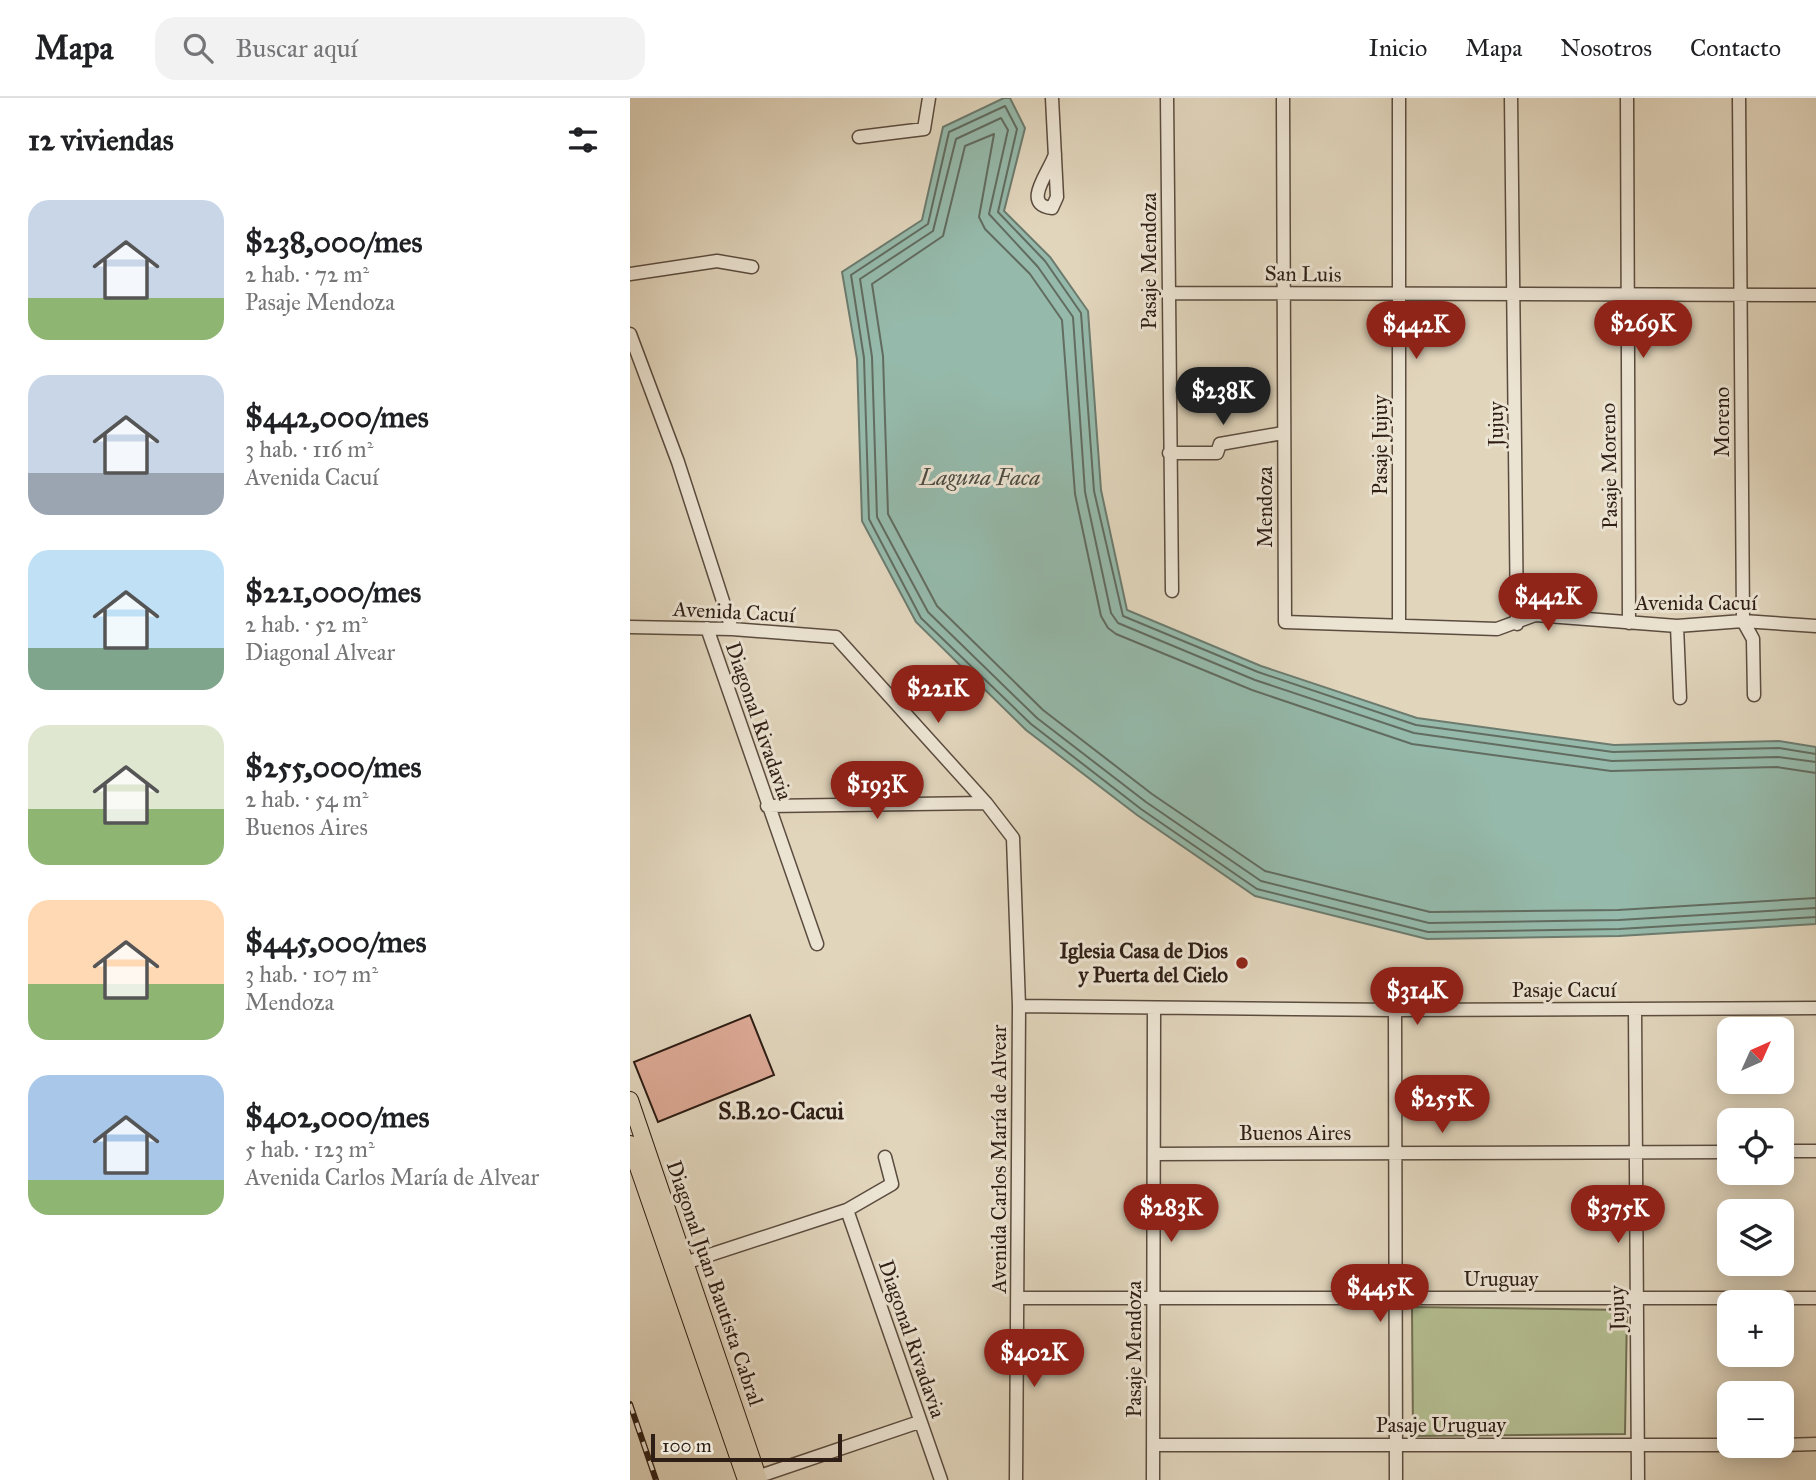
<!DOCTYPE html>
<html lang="es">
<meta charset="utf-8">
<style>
body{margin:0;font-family:"IM FELL Great Primer",serif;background:#f2f2f2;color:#202124;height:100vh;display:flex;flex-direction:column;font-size:26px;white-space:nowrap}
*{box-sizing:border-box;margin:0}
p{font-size:23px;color:#757577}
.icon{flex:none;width:38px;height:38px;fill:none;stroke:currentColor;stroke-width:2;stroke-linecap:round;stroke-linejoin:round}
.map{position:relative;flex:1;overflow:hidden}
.details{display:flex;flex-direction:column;background:#fff;width:630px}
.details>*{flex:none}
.needle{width:46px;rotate:45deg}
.buttons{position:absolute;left:1087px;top:919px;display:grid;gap:14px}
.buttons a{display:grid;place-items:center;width:77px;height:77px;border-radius:14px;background:#fff;box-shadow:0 4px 18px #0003;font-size:35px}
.scale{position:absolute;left:21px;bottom:18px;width:191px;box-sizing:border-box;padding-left:7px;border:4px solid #2e1e15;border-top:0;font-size:19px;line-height:24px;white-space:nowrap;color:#2e1e15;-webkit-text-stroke:5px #ece4d3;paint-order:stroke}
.price{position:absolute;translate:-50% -60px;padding:0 16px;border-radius:24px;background:#8f2418;color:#fff;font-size:23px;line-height:46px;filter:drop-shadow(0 2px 4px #0008)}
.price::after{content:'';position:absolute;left:50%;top:42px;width:21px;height:16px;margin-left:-10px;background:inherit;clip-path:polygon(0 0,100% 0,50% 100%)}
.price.active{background:#222;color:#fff}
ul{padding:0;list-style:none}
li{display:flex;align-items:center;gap:21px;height:175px;padding:0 28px}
li span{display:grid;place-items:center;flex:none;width:196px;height:140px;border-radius:21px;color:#555}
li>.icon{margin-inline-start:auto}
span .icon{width:84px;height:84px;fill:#fffc;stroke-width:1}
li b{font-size:30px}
h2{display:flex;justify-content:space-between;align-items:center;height:84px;padding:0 28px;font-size:30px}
header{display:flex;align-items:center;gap:42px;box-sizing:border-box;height:98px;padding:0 35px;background:#fff;border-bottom:2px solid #e0e0e0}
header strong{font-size:33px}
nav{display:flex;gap:38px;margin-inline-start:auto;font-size:24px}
.search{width:490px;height:63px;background:#f2f2f2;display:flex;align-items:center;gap:18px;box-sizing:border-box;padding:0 24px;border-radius:21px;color:#757577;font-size:26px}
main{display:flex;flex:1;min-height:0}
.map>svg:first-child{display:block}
.green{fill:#b3bd90;stroke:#706e52;stroke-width:2}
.water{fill:#95b9aa;stroke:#6c7b6e;stroke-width:2}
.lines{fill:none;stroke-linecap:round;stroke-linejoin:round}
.shore{stroke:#626c60;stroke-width:2}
.building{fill:#dca995;stroke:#2e1e15;stroke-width:2}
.minor-casing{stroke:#5b4c3f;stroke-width:15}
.major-casing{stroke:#2e1e15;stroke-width:18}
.minor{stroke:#ece4d3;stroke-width:12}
.major{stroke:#e1d5bc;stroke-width:16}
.rail-casing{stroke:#2e1e15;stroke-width:6}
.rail{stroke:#ece4d3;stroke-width:3.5;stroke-dasharray:10;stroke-linecap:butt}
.poi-dot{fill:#8f2418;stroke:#ece4d3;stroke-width:2.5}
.labels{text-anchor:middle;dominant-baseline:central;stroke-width:6;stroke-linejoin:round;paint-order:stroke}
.street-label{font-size:21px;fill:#2e1e15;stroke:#ece4d3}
.poi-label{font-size:21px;font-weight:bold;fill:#2e1e15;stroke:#ece4d3;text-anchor:end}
.water-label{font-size:23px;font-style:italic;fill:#4d4c42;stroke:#ece4d3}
.neighbourhood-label{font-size:23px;font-weight:bold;fill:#2e1e15;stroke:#ece4d3}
</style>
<header>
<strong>Mapa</strong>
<div class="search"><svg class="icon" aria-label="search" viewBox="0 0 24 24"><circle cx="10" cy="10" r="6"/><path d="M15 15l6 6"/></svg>Buscar aquí</div>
<nav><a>Inicio</a><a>Mapa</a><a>Nosotros</a><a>Contacto</a></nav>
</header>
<main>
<section class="details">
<h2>12 viviendas<svg class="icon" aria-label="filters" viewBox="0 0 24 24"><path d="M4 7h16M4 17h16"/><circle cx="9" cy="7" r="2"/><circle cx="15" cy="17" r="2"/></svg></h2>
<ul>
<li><span style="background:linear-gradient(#c9d6e8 70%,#8fb573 0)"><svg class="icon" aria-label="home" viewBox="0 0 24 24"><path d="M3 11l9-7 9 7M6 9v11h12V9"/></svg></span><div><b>$238,000/mes</b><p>2 hab. · 72 m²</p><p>Pasaje Mendoza</p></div></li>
<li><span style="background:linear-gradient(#c9d6e8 70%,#9aa5b1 0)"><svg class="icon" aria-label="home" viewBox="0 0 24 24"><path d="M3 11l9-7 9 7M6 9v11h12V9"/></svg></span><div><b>$442,000/mes</b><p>3 hab. · 116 m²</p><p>Avenida Cacuí</p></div></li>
<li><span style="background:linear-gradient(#bfe0f5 70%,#7fa58c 0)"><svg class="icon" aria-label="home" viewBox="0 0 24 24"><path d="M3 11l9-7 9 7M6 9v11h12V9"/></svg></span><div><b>$221,000/mes</b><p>2 hab. · 52 m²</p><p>Diagonal Alvear</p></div></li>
<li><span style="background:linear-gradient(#dfe7d0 60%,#8fb573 0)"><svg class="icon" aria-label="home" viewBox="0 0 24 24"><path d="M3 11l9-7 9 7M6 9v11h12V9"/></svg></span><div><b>$255,000/mes</b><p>2 hab. · 54 m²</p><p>Buenos Aires</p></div></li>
<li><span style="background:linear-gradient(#ffd9b3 60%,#8fb573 0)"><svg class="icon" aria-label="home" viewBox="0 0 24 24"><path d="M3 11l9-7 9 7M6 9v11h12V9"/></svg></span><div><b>$445,000/mes</b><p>3 hab. · 107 m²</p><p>Mendoza</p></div></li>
<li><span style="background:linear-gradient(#a9c7e8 75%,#8fb573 0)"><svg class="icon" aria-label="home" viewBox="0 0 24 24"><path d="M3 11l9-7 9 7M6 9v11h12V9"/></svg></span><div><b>$402,000/mes</b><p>5 hab. · 123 m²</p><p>Avenida Carlos María de Alvear</p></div></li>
</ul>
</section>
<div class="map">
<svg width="1186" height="1382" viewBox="0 0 1186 1382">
<rect width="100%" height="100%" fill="#e1d5bc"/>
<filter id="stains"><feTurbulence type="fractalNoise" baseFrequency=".00286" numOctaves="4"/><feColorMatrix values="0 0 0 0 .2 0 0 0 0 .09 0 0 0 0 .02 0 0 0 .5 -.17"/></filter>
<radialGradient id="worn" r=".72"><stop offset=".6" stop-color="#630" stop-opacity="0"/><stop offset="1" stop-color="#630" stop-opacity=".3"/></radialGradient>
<path class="green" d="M 782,1209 L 997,1212 L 995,1336 L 783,1338 Z"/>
<path class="water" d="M 374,0 L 380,0 L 395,30 L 374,113 L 420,159 L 458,213 L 471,392 L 497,512 L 631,568 L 787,620 L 984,647 L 1149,643 L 1186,649 L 1186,826 L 989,838 L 797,841 L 625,798 L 507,717 L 396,632 L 286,524 L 232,423 L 227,261 L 212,174 L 292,122 L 313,29 Z"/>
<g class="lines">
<path class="shore" d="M 1186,656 L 1149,650 L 983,654 L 786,627 L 628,574 L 493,518 L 464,393 L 451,215 L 415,163 L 368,114 L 387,31 L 375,8 L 319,34 L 298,126 L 221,177 L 234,260 L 239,421 L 291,520 L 401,626 L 511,711 L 627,791 L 798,834 L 989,831 L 1186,819
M 1186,664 L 1148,659 L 982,663 L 784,635 L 625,582 L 488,525 L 481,515 L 455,394 L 443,219 L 408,169 L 359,116 L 378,32 L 371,20 L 326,41 L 303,133 L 230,181 L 242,259 L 247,419 L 298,514 L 407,620 L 516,704 L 631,783 L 799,825 L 989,822 L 1186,810
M 1186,675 L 1147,669 L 981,673 L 782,646 L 622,592 L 486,536 L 478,530 L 471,518 L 445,396 L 432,222 L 400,176 L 355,131 L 349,119 L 364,36 L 335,48 L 313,138 L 242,186 L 253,258 L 258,416 L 307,508 L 413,612 L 522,696 L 635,773 L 800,814 L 988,812 L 1186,800"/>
</g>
<path class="building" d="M 120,917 L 144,977 L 28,1024 L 4,964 Z"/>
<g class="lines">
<g class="minor-casing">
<path id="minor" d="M 422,0 L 427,99 L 422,110 C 390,107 421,72 425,56
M 537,0 L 542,493
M 653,0 L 655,524 L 867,531 L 905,517 L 1047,528 L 1113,523 L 1186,528
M 881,0 L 887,526
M 997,0 L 999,525
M 1109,0 L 1113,523 L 1123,541 L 1124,597
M 229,39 L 294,31 L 299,0
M 0,176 L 87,163 L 122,169
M 538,195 L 1186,197
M 0,236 L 48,364 L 102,531
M 539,355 L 587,355 L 590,346 L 653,335
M 769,526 L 769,0
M 1047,528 L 1050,600
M 0,529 L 102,531 L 206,539 L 356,705 L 383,740 L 389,908 L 386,1382
M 77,530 L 187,846
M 137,708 L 356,705
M 389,908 L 765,912 L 1186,910
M 1005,911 L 1008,1382
M 765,912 L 766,1382
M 1152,1053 L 1186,1053
M 524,1056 L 1099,1054
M 217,1112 L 311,1382
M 49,1167 L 217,1112 L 262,1086 L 255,1059
M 388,1200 L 1186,1200
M 523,1347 L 1099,1347
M 1152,1347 L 1186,1346
M 121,1381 L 289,1324
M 523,1382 L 524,910"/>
</g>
<g class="major-casing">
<path id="major" d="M 0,1002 L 129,1382
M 0,1046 L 116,1382"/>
</g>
<use href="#minor" class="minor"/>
<use href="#major" class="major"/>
<g class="rail-casing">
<path id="rail" d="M 0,1306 L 26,1382"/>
</g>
<use href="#rail" class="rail"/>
</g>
<circle class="poi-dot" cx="612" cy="865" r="7"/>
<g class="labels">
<g class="street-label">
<text transform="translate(519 163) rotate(-90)">Pasaje Mendoza</text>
<text transform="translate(673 176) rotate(1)">San Luis</text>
<text transform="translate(1092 324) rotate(-90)">Moreno</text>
<text transform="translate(866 326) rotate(-90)">Jujuy</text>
<text transform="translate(750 347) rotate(-90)">Pasaje Jujuy</text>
<text transform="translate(979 368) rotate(-91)">Pasaje Moreno</text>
<text transform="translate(635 409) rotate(-90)">Mendoza</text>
<text x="1066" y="505">Avenida Cacuí</text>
<text transform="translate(104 514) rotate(3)">Avenida Cacuí</text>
<text transform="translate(129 623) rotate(71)">Diagonal Rivadavia</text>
<text x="934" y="892">Pasaje Cacuí</text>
<text x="665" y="1035">Buenos Aires</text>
<text transform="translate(369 1061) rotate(-90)">Avenida Carlos María de Alvear</text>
<text x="871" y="1181">Uruguay</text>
<text transform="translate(85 1185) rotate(71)">Diagonal Juan Bautista Cabral</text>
<text transform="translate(987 1210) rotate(-91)">Jujuy</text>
<text transform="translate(282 1241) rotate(71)">Diagonal Rivadavia</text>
<text transform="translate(504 1251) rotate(-90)">Pasaje Mendoza</text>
<text x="811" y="1327">Pasaje Uruguay</text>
</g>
<g class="poi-label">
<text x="598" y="853">Iglesia Casa de Dios<tspan x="598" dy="24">y Puerta del Cielo</tspan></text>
</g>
<g class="water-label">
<text x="350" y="379">Laguna Faca</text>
</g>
<g class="neighbourhood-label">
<text x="151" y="1013">S.B.20-Cacui</text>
</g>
</g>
<rect width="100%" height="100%" filter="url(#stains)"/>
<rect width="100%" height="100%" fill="url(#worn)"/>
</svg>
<div class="buttons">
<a><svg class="needle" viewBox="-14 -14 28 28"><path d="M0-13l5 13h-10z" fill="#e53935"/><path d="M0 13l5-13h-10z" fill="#757577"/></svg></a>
<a><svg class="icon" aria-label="locate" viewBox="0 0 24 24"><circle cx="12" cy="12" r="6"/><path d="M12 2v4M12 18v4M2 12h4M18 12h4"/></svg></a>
<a><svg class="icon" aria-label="layers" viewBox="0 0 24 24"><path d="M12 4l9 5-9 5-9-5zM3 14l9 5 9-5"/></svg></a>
<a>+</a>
<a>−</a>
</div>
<div class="scale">100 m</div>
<b class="price" style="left:1013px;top:262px">$269K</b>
<b class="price" style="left:786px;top:263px">$442K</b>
<b class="price active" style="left:593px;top:329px">$238K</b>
<b class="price" style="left:918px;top:535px">$442K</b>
<b class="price" style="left:308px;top:627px">$221K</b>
<b class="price" style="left:247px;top:723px">$193K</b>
<b class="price" style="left:787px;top:929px">$314K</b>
<b class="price" style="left:812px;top:1037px">$255K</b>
<b class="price" style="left:541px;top:1146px">$283K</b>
<b class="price" style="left:988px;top:1147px">$375K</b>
<b class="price" style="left:750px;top:1226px">$445K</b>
<b class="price" style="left:404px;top:1291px">$402K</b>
</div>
</main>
